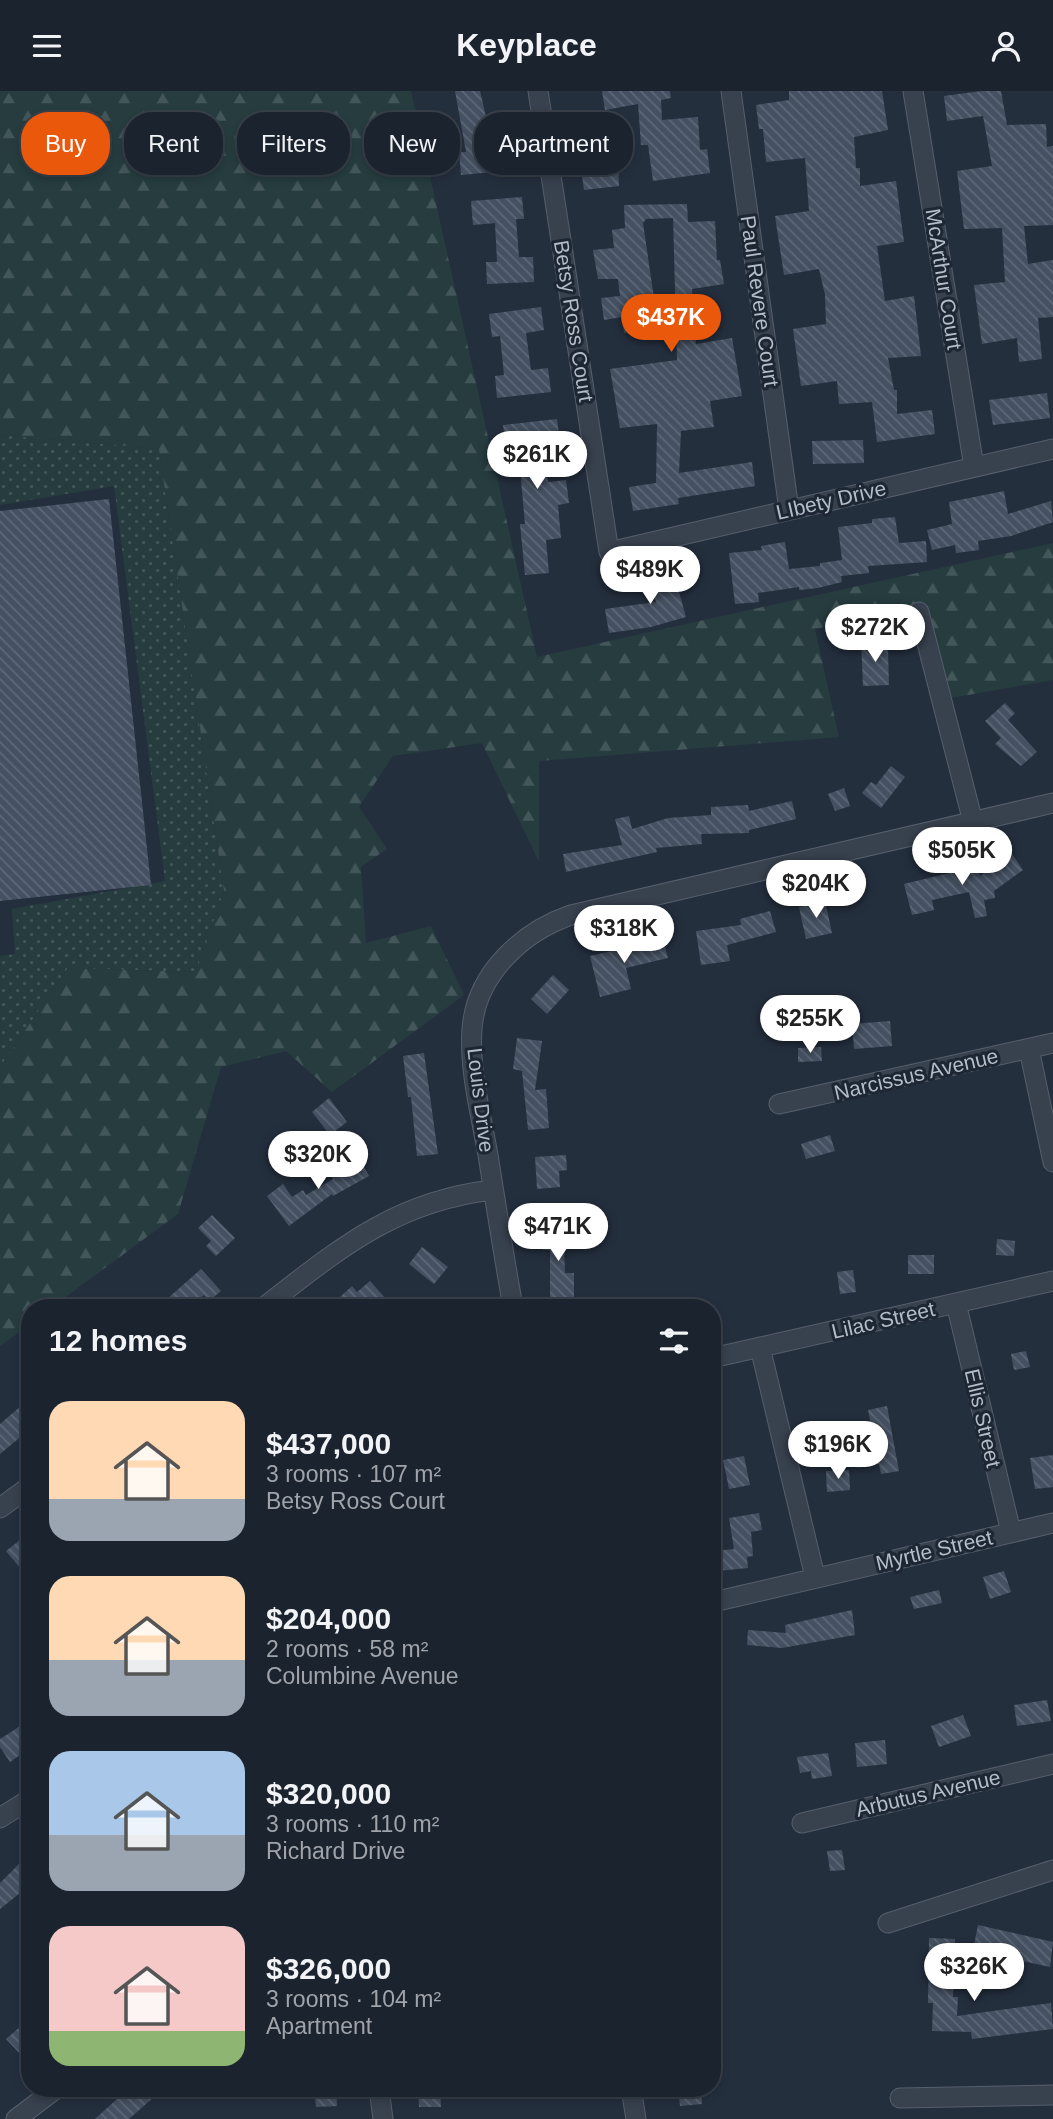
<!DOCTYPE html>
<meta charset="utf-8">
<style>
body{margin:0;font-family:Arial,sans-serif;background:#242b36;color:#f1f3f6;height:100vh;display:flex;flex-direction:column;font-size:26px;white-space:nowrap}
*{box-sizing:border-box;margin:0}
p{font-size:23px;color:#a0a4aa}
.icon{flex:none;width:38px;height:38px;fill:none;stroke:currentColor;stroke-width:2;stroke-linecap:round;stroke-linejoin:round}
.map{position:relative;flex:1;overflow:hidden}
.panel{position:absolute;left:21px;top:1208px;width:700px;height:798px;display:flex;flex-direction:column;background:#1b232e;border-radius:28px;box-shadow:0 4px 10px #0003,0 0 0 2px #39404a}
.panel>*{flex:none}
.guide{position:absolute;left:21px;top:21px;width:700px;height:63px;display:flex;gap:14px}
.price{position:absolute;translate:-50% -60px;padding:0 16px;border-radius:24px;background:#fff;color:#222;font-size:23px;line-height:46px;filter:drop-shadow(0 2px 4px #0008)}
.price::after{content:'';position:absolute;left:50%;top:42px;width:21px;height:16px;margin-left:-10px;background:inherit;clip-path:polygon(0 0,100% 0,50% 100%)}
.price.active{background:#ea580c;color:#fff}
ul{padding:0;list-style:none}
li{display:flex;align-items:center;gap:21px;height:175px;padding:0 28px}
li span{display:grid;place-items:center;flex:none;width:196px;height:140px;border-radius:21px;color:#555}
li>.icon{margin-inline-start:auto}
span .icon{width:84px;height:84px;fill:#fffc;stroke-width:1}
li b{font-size:30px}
h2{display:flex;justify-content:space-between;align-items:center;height:84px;padding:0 28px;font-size:30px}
.pill{padding:0 24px;border-radius:28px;background:#1b232e;box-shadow:0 4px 10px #0003,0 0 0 2px #39404a;font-size:24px;line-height:63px}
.pill.active{background:#ea580c;color:#fff}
header{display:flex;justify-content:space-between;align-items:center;height:91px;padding:0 28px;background:#1b232e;font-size:32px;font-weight:800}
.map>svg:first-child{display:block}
.grass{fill:url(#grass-dots)}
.forest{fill:url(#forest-firs)}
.building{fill:url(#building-back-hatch)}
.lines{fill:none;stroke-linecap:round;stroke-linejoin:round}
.minor-casing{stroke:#565f6c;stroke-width:21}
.minor{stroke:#38414e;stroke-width:19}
.labels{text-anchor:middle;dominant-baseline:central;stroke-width:6;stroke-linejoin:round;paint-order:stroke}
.street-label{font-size:21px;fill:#b4bcc9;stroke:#1d2633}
</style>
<header><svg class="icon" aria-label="menu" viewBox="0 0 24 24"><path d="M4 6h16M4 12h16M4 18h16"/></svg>Keyplace<svg class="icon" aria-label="person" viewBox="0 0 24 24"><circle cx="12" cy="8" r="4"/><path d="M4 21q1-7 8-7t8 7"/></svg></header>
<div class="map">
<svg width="1053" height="2028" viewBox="0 0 1053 2028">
<defs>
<pattern id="grass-dots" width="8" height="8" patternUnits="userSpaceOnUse" patternTransform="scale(1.75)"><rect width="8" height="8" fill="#263c3f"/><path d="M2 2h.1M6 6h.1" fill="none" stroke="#435659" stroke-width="1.8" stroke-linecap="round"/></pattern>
<pattern id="forest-firs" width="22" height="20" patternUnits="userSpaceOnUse" patternTransform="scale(1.75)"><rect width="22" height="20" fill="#263c3f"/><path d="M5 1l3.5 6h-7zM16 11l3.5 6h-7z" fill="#435659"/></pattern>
<pattern id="building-back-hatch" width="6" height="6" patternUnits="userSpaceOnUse" patternTransform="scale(1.75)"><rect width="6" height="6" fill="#455162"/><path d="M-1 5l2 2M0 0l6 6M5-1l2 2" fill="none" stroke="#5d6877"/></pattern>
</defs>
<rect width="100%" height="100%" fill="#242f3e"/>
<path class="grass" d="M 0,344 L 159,358 L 224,800 L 196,881 L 68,877 L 0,976 L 0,865 L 15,863 L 12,818 L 165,790 L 114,395 L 0,414 Z"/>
<path class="forest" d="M 0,0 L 411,0 L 537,566 L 1053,452 L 1053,589 L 945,608 L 923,515 L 815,538 L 839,646 L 539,670 L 539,771 L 482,652 L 393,665 L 359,716 L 387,758 L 361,776 L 366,852 L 431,835 L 464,904 L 332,1001 L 286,960 L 221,976 L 178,1123 L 52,1216 L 30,1216 L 30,1233 L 0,1255 L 0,976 L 68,877 L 196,881 L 224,800 L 159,358 L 0,344 Z"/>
<path class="building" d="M 455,0 L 480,0 L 493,56 L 514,54 L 516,79 L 461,84 L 459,61 L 466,61 Z
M 602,0 L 670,0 L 671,7 L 661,9 L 662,29 L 698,26 L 700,59 L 707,58 L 710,82 L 653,90 L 648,54 L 641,54 L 638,13 L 605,19 Z
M 789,0 L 882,0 L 888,39 L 854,46 L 856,77 L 860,77 L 860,95 L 896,90 L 904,151 L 877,155 L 885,210 L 914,205 L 921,265 L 888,267 L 894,299 L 897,299 L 897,323 L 932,319 L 935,343 L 877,351 L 872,311 L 839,313 L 837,290 L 801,295 L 793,238 L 826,233 L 825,204 L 819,178 L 784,184 L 775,125 L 809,120 L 805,67 L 766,71 L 763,38 L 759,38 L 756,14 L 789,9 Z
M 982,0 L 1001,0 L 1007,34 L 1046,33 L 1047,56 L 1053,55 L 1053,134 L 1024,135 L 1028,173 L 1053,169 L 1053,226 L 1038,227 L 1042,268 L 1019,271 L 1017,247 L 982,253 L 974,194 L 1005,191 L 1002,137 L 964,138 L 957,80 L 992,75 L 983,25 L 947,30 L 944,5 Z
M 617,46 L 619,95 L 584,99 L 580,70 L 576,70 L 575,47 Z
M 522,106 L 524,128 L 516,128 L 519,166 L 533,166 L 534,191 L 487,193 L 486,171 L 497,171 L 495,132 L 473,134 L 471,110 Z
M 687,113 L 688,131 L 715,130 L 717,169 L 720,169 L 724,193 L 692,198 L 696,253 L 732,247 L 742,305 L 710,310 L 714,336 L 681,340 L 679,382 L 752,371 L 755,395 L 678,407 L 679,413 L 633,420 L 629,396 L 656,392 L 657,333 L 620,337 L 610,278 L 677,269 L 673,127 L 646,128 L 643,132 L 656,221 L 641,224 L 643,239 L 624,242 L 622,226 L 604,229 L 601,207 L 620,205 L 618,188 L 598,188 L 593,159 L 614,157 L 612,139 L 625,137 L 624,114 Z
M 541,216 L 544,239 L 526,242 L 531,279 L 548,277 L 551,301 L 497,307 L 495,285 L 504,284 L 500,245 L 492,246 L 489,223 Z
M 1047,302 L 1050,327 L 993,334 L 989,309 Z
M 557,328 L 560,350 L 543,352 L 548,391 L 566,389 L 569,412 L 558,414 L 561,447 L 546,449 L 549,482 L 525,484 L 520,433 L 525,433 L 518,356 L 506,357 L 503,334 Z
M 863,349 L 864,372 L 813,373 L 812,350 Z
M 1004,400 L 1008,423 L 1051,410 L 1053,431 L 1011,445 L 978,450 L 979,459 L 956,462 L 955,454 L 932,459 L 927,439 L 952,433 L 949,411 Z
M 109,408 L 151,794 L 0,810 L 0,420 Z
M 895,426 L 899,452 L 926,450 L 927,471 L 868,475 L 869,482 L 841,485 L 842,491 L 818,497 L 799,499 L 799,496 L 758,502 L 759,511 L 735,513 L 729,462 L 762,459 L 761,455 L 785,451 L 789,478 L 820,475 L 820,472 L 842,469 L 838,436 L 872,432 L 872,428 Z
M 672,476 L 686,526 L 651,536 L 609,542 L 605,518 L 656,511 L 648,483 Z
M 880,548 L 881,559 L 888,559 L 889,594 L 863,595 L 861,549 Z
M 1005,612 L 1015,622 L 1008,629 L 1037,661 L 1021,675 L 995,653 L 1001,647 L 985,630 Z
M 891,675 L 905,686 L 881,717 L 862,702 L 871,691 L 876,694 Z
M 844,697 L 850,715 L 835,720 L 828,703 Z
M 792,710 L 796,728 L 749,739 L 749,742 L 701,743 L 702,753 L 656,757 L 657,761 L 566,781 L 563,763 L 622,754 L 615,728 L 629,725 L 632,738 L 668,727 L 711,724 L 711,716 L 748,714 L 749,720 Z
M 1012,763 L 1023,779 L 994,800 L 995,807 L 984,809 L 987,825 L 975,827 L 969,801 L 932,809 L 934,819 L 912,824 L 904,793 L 978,775 L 980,785 Z
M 825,810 L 832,842 L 806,848 L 799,816 Z
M 770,820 L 776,841 L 727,854 L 730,870 L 701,874 L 696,840 L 741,834 L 740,828 Z
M 663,848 L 668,867 L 626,877 L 631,898 L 600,906 L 590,865 Z
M 553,884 L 569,899 L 547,923 L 531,908 Z
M 890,930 L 892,955 L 854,958 L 852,933 Z
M 517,947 L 542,950 L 535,999 L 546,998 L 549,1037 L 528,1039 L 522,980 L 513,978 Z
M 821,956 L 822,970 L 798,971 L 798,957 Z
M 424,962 L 438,1063 L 417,1065 L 411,1006 L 408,1006 L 403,965 Z
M 329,1007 L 347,1031 L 330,1044 L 312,1021 Z
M 830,1044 L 835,1060 L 806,1068 L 801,1053 Z
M 566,1064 L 567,1079 L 559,1080 L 560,1096 L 537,1098 L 535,1066 Z
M 358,1066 L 369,1085 L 333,1105 L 332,1103 L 289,1135 L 267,1105 L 283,1093 L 292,1106 L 303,1099 L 306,1104 L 333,1088 L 326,1075 L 340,1067 L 345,1074 Z
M 212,1124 L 235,1147 L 216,1165 L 206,1155 L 211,1150 L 198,1137 Z
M 542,1125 L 563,1125 L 565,1182 L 574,1182 L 574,1216 L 550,1215 L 550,1159 L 543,1159 Z
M 997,1148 L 1015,1150 L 1014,1165 L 996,1164 Z
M 422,1156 L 448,1176 L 434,1193 L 409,1173 Z
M 908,1164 L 934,1164 L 934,1183 L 908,1183 Z
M 201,1178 L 221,1200 L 209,1210 L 204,1204 L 191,1216 L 158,1216 Z
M 853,1179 L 856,1201 L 840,1203 L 837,1181 Z
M 370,1190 L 386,1208 L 377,1216 L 340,1216 L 345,1212 L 340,1206 L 352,1195 L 357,1201 Z
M 1026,1260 L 1030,1276 L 1014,1279 L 1011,1263 Z
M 30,1307 L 30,1338 L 0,1363 L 0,1333 Z
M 887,1315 L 899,1380 L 881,1383 L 879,1373 L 857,1377 L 854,1359 L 875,1355 L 868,1319 Z
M 1053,1364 L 1053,1396 L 1035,1398 L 1030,1367 Z
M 744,1365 L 750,1394 L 729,1398 L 723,1369 Z
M 849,1379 L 850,1399 L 827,1401 L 826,1380 Z
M 759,1422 L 762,1439 L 751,1441 L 753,1465 L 747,1466 L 748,1477 L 717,1480 L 715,1460 L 734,1458 L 729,1427 Z
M 30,1441 L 30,1489 L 6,1460 Z
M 1004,1480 L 1011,1501 L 990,1508 L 983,1486 Z
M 939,1499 L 942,1512 L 914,1518 L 910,1506 Z
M 852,1519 L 855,1544 L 782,1557 L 747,1554 L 748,1539 L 786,1542 L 785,1534 Z
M 1047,1609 L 1051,1630 L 1017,1635 L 1014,1614 Z
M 963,1624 L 971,1645 L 939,1656 L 931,1635 Z
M 25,1632 L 30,1639 L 30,1657 L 10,1671 L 0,1656 L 0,1648 Z
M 885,1649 L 887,1673 L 857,1676 L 855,1652 Z
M 828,1662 L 832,1685 L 812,1688 L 811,1680 L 800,1682 L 797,1666 Z
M 842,1759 L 845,1779 L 830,1780 L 827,1760 Z
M 30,1762 L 30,1794 L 0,1818 L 0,1792 Z
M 978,1834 L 1053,1851 L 1050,1876 L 973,1859 Z
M 929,1847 L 955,1848 L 953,1906 L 958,1906 L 957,1925 L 1051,1912 L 1053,1938 L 972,1948 L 971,1941 L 932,1940 L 933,1912 L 928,1912 Z
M 30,1927 L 30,1958 L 22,1965 L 6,1948 Z
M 129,1997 L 164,1997 L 129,2028 L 95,2028 Z
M 314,1997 L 336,1997 L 337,2015 L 316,2016 Z
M 418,1997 L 440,1997 L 441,2016 L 419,2016 Z
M 678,1997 L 701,1997 L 702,2013 L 680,2015 Z"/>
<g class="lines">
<g class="minor-casing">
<path id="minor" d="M 538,0 L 609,461 L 1053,358
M 731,0 L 789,419
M 913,0 L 974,376
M 919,521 L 973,731
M 1029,958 L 1053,1071
M 779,1013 L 1053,952
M 956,1212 L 1011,1441
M 264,1216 C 339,1158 395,1110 493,1099
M 513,1216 C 504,1166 496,1115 488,1064 C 481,1024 469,979 472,938 C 476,883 522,841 571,824 L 1053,712
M 760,1256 L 815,1486
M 712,1267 L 1053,1190
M 0,1417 L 30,1395
M 722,1509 L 1053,1432
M 0,1727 L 30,1708
M 802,1732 L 1053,1673
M 888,1832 L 1053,1779
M 379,1997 L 383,2028
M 631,1997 L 636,2028
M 900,2007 L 1053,2004
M 16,2028 L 57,1997"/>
</g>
<use href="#minor" class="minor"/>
</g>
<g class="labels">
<g class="street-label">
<text transform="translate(944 188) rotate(81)">McArthur Court</text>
<text transform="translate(760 210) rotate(82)">Paul Revere Court</text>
<text transform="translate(574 230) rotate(81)">Betsy Ross Court</text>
<text transform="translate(831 409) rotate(-13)">LIbety Drive</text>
<text transform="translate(916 983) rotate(-13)">Narcissus Avenue</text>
<text transform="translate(481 1009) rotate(83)">Louis Drive</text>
<text transform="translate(883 1229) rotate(-13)">Lilac Street</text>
<text transform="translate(983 1327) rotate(77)">Ellis Street</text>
<text transform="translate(934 1459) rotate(-13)">Myrtle Street</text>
<text transform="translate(928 1702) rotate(-13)">Arbutus Avenue</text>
</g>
</g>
</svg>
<b class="price active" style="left:671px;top:263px">$437K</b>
<b class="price" style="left:537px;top:400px">$261K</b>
<b class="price" style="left:650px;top:515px">$489K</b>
<b class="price" style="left:875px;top:573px">$272K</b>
<b class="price" style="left:962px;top:796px">$505K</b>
<b class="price" style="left:816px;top:829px">$204K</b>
<b class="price" style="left:624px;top:874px">$318K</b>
<b class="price" style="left:810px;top:964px">$255K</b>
<b class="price" style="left:318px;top:1100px">$320K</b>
<b class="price" style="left:558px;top:1172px">$471K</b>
<b class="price" style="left:838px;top:1390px">$196K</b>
<b class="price" style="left:974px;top:1912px">$326K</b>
<div class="guide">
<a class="pill active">Buy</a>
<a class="pill">Rent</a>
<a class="pill">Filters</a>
<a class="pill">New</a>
<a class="pill">Apartment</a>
</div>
<section class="panel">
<h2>12 homes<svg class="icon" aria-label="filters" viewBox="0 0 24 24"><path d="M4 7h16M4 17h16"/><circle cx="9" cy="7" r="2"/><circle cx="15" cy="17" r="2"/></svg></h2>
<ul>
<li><span style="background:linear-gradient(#ffd9b3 70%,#9aa5b1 0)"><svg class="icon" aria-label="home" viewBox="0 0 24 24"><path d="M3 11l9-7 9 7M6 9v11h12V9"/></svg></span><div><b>$437,000</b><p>3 rooms · 107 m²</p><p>Betsy Ross Court</p></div></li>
<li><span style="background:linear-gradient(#ffd9b3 60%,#9aa5b1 0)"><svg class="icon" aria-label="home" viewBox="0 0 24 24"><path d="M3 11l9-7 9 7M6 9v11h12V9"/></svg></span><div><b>$204,000</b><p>2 rooms · 58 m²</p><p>Columbine Avenue</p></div></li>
<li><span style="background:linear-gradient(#a9c7e8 60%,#9aa5b1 0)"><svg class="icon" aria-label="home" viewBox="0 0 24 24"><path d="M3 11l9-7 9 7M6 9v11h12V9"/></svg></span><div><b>$320,000</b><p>3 rooms · 110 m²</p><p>Richard Drive</p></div></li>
<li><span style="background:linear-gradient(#f6c9c9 75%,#8fb573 0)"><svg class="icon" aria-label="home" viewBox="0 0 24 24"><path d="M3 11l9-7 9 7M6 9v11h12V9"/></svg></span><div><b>$326,000</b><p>3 rooms · 104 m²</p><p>Apartment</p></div></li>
</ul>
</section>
</div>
